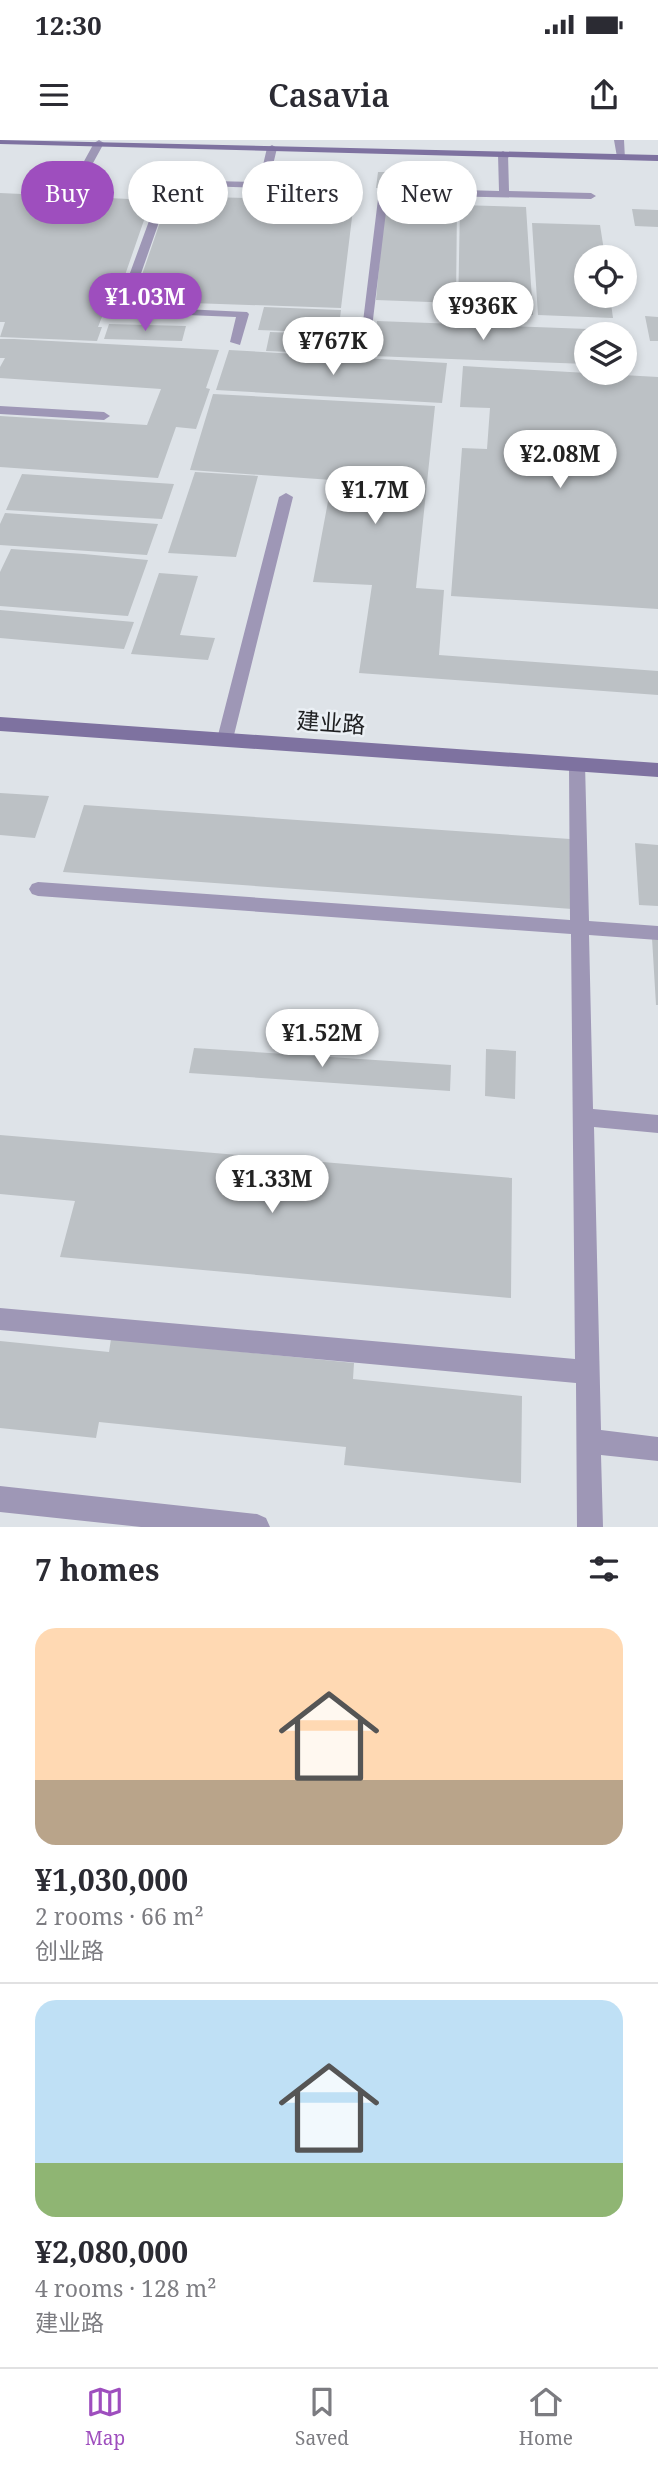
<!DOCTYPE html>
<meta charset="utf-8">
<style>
body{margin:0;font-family:"Noto Serif","Noto Sans SC",serif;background:#f7f7f7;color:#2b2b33;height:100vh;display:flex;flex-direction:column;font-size:26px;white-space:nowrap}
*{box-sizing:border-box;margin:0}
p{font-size:23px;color:#7c7c81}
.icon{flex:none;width:38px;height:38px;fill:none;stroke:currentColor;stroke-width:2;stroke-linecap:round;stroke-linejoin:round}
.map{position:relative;height:1387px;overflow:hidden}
.side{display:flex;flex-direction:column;background:#fff;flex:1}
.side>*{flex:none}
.banner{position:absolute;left:21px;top:21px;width:616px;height:63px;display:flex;gap:14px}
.buttons{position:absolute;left:574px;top:105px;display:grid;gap:14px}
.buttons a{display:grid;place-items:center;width:63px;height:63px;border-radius:50%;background:#fff;box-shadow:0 4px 10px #0003;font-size:35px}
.price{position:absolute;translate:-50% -60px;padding:0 16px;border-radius:24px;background:#fff;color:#222;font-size:23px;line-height:46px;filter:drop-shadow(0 2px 4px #0008)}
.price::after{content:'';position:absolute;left:50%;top:42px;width:21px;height:16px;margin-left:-10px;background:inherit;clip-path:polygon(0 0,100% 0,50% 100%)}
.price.active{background:#9e4ebe;color:#fff}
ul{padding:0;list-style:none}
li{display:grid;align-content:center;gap:14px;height:371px;padding:0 35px}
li+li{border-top:2px solid #e1e1e2}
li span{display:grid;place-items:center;height:217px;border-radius:21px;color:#555}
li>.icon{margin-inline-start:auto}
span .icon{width:126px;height:126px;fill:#fffc;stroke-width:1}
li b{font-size:30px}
h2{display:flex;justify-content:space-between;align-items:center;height:84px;padding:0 35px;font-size:30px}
.chip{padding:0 24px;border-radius:32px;background:#fff;box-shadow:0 4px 10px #0003;font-size:24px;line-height:63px}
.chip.active{background:#9e4ebe;color:#fff}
.status{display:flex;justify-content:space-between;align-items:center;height:49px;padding:0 35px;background:#fff;direction:ltr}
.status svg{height:19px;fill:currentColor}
header{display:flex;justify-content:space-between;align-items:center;height:91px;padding:0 35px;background:#fff;font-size:32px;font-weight:600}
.menu{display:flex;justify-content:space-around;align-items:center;height:98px;border-top:2px solid #e1e1e2;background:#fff;font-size:19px;color:#7c7c81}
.menu a{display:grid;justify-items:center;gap:4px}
.menu .active{color:#9e4ebe}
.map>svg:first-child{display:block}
.building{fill:#bcc1c5}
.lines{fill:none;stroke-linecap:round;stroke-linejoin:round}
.lane{fill:#9e97b6;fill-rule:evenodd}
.secondary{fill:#7e72a0;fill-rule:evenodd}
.labels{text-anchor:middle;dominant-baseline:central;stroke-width:5;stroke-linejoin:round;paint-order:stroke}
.street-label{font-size:23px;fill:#1f2022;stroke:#ebf0f5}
</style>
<div class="status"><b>12:30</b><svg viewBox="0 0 49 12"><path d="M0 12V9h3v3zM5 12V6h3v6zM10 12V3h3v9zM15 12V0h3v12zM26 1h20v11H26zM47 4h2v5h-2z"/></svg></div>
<header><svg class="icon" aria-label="menu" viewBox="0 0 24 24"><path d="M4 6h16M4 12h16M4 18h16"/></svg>Casavia<svg class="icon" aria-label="share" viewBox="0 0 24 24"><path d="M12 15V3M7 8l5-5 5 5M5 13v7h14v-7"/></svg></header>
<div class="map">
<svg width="658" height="1387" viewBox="0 0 658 1387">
<rect width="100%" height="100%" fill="#dee3e8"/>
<path class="building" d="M 378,32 L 396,32 L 395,48 L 376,48 Z
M 0,53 L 151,60 L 115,164 L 107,164 L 98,187 L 102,187 L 97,201 L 0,197 L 5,182 L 0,182 Z
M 169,56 L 354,61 L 341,168 L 133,161 Z
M 385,61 L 457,63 L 456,163 L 376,160 Z
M 460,65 L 526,67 L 533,175 L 458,173 Z
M 632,69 L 658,70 L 658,87 L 635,86 Z
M 532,83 L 600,85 L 605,117 L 586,117 L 586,156 L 610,156 L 613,178 L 538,175 Z
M 264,167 L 341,170 L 338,193 L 258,190 Z
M 645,176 L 658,177 L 658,201 L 650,201 Z
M 377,181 L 615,190 L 616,194 L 586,194 L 586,224 L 373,216 Z
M 344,183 L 359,184 L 356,213 L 341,213 Z
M 109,184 L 186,186 L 182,201 L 104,199 Z
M 270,192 L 320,194 L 317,213 L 266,211 Z
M 0,199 L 14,199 L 219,210 L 206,248 L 210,249 L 196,289 L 176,287 L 158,338 L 0,327 L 0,276 L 147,285 L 161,249 L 0,238 L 0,227 L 5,218 L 0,218 Z
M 229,210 L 447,223 L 442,263 L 216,250 Z
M 463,226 L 658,237 L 658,469 L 451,456 L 462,308 L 487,309 L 490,268 L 460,267 Z
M 213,254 L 435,266 L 416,448 L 444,450 L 439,515 L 658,531 L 658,555 L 359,533 L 372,445 L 313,442 L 332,340 L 190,330 Z
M 195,332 L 258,336 L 236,417 L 168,413 Z
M 22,334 L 174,344 L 162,379 L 6,370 Z
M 5,373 L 158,384 L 147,415 L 0,405 L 0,384 Z
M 11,409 L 84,414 L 148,420 L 128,476 L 0,466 L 0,432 Z
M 159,433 L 198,436 L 180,495 L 215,498 L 208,520 L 131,514 Z
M 0,470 L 134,482 L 124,509 L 0,498 Z
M 0,653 L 49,656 L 35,698 L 0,695 Z
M 84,665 L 570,699 L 572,769 L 63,732 Z
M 635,703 L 658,705 L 658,766 L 639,765 Z
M 652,798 L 658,799 L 658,865 L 656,865 Z
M 194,908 L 451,925 L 450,951 L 189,933 Z
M 486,909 L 516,911 L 515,959 L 485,956 Z
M 0,995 L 512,1038 L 511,1158 L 60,1117 L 75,1061 L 0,1054 Z
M 111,1199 L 354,1223 L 353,1239 L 522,1256 L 521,1343 L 344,1325 L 346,1307 L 99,1282 L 96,1298 L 0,1288 L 0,1201 L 109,1212 Z"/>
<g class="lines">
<path class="lane" d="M 99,0 L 104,3 L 87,34 L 78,36 L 77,34 L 94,3 Z
M 614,0 L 624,0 L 625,19 L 617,17 Z
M 272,5 L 277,8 L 269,42 L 355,45 L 360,48 L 355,51 L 172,45 L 131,162 L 141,167 L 247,172 L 249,174 L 240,205 L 230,202 L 236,177 L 139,173 L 121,165 L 119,163 L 164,40 L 259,42 L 267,8 Z
M 503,11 L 508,14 L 509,51 L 591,53 L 596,56 L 591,59 L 388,55 L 371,196 L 361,198 L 379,51 L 390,48 L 499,51 L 498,14 Z
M 0,266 L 104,272 L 110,276 L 104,280 L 0,274 Z
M 286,353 L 293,357 L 233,599 L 225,605 L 217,599 L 279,357 Z
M 577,618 L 585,624 L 589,781 L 658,786 L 658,800 L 589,795 L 593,969 L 658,975 L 658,993 L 594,987 L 601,1290 L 658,1297 L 658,1321 L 601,1315 L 603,1387 L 577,1387 L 576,1243 L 0,1190 L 0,1168 L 575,1219 L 571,794 L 38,756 L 32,754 L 29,749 L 32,744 L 38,742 L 570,780 L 569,624 Z
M 0,1346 L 257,1374 L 266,1378 L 270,1387 L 141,1387 L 0,1372 Z"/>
<path class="secondary" d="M 0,0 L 658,15 L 658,21 L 0,4 Z
M 0,577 L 658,623 L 658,637 L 0,591 Z"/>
</g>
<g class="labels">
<g class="street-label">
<text transform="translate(331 582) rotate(4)">建业路</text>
</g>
</g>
</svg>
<div class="buttons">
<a><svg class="icon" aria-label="locate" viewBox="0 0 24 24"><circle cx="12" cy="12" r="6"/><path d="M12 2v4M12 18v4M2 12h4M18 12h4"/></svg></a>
<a><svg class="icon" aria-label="layers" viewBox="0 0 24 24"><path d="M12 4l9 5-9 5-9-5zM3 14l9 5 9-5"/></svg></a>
</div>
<b class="price active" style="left:145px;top:193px">¥1.03M</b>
<b class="price" style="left:483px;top:202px">¥936K</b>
<b class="price" style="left:333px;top:237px">¥767K</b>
<b class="price" style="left:560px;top:350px">¥2.08M</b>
<b class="price" style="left:375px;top:386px">¥1.7M</b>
<b class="price" style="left:322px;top:929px">¥1.52M</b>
<b class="price" style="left:272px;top:1075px">¥1.33M</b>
<div class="banner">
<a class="chip active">Buy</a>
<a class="chip">Rent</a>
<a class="chip">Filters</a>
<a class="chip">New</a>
</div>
</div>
<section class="side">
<h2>7 homes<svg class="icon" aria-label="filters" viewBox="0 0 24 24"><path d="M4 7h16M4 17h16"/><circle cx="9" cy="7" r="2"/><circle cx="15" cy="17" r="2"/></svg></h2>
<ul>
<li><span style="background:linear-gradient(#ffd9b3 70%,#b9a48a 0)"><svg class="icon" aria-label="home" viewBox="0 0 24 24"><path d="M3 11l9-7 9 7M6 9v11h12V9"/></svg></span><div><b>¥1,030,000</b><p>2 rooms · 66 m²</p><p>创业路</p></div></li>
<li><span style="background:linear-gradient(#bfe0f5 75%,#8fb573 0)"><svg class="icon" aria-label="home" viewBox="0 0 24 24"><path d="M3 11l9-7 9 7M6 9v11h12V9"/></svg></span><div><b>¥2,080,000</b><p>4 rooms · 128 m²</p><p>建业路</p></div></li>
</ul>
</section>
<nav class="menu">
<a class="active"><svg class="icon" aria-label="map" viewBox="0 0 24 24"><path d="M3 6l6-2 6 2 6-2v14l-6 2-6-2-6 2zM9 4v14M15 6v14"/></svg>Map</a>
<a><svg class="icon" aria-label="saved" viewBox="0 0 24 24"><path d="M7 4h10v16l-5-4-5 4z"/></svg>Saved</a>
<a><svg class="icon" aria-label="home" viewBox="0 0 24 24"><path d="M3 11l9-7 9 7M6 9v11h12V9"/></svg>Home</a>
</nav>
